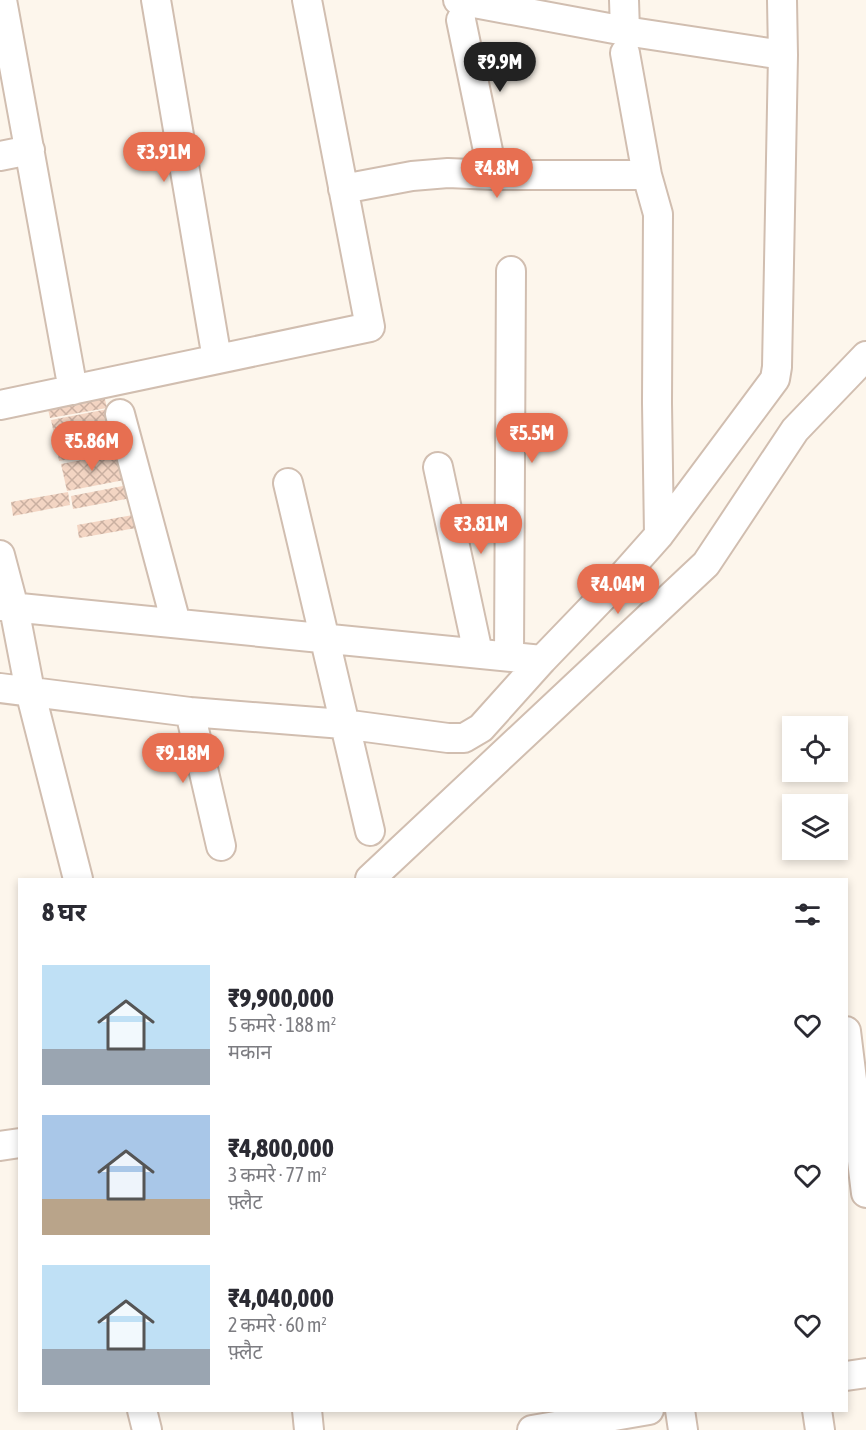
<!DOCTYPE html>
<html lang="hi">
<meta charset="utf-8">
<style>
body{margin:0;font-family:"Asap Condensed","Noto Sans Devanagari",sans-serif;background:#f2f2f3;color:#2b2b33;height:100vh;display:flex;flex-direction:column;font-size:22px;white-space:nowrap}
*{box-sizing:border-box;margin:0}
p{font-size:20px;color:#7c7c81}
.icon{flex:none;width:33px;height:33px;fill:none;stroke:currentColor;stroke-width:2;stroke-linecap:round;stroke-linejoin:round}
.map{position:relative;flex:1;overflow:hidden}
.sheet{position:absolute;left:18px;top:878px;width:830px;height:534px;display:flex;flex-direction:column;background:#fff;border-radius:0px;box-shadow:0 3px 9px #0003}
.sheet>*{flex:none}
.tools{position:absolute;left:782px;top:716px;display:grid;gap:12px}
.tools a{display:grid;place-items:center;width:66px;height:66px;border-radius:0px;background:#fff;box-shadow:0 3px 9px #0003;font-size:30px}
.price{position:absolute;translate:-50% -51px;padding:0 14px;border-radius:21px;background:#e76f51;color:#fff;font-size:20px;line-height:39px;filter:drop-shadow(0 2px 3px #0008)}
.price::after{content:'';position:absolute;left:50%;top:36px;width:18px;height:14px;margin-left:-9px;background:inherit;clip-path:polygon(0 0,100% 0,50% 100%)}
.price.current{background:#222;color:#fff}
ul{padding:0;list-style:none}
li{display:flex;align-items:center;gap:18px;height:150px;padding:0 24px}
li span{display:grid;place-items:center;flex:none;width:168px;height:120px;border-radius:0px;color:#555}
li>.icon{margin-inline-start:auto}
span .icon{width:72px;height:72px;fill:#fffc;stroke-width:1}
li b{font-size:26px}
h2{display:flex;justify-content:space-between;align-items:center;height:72px;padding:0 24px;font-size:26px}
.map>svg:first-child{display:block}
.building{fill:url(#building-cross-hatch)}
.lines{fill:none;stroke-linecap:round;stroke-linejoin:round}
.minor-casing{stroke:#d1beb0;stroke-width:32}
.minor{stroke:#fff;stroke-width:28}
</style>
<div class="map">
<svg width="866" height="1430" viewBox="0 0 866 1430">
<defs>
<pattern id="building-cross-hatch" width="8" height="8" patternUnits="userSpaceOnUse" patternTransform="scale(1.5)"><rect width="8" height="8" fill="#f3d5c3"/><path d="M0 0l8 8M0 8l8-8" fill="none" stroke="#cab0a1"/></pattern>
</defs>
<rect width="100%" height="100%" fill="#fdf6ec"/>
<path class="building" d="M 104,395 L 107,408 L 50,418 L 47,405 Z
M 108,409 L 111,422 L 57,433 L 112,423 L 114,436 L 57,447 L 51,420 Z
M 114,438 L 116,451 L 59,461 L 57,448 Z
M 118,453 L 124,480 L 67,491 L 61,464 Z
M 128,485 L 131,498 L 73,509 L 71,496 Z
M 68,492 L 70,505 L 13,516 L 11,502 Z
M 133,515 L 136,528 L 79,538 L 77,525 Z"/>
<g class="lines">
<g class="minor-casing">
<path id="minor" d="M 2,0 L 73,390
M 156,0 L 217,359
M 458,0 L 625,31 L 783,55
M 624,0 L 625,31
M 461,20 L 493,175
M 625,53 L 647,175 L 658,214 L 657,403 L 659,535
M 0,156 L 30,150
M 343,189 L 412,176 L 448,173 L 493,175 L 647,175
M 0,405 L 370,327 L 307,0
M 120,414 L 176,623
M 438,467 L 478,653
M 288,483 L 370,831
M 0,555 L 14,608 L 30,691 L 78,879
M 0,606 L 542,660
M 509,656 L 511,271
M 0,688 L 190,712 L 343,724 L 448,738 L 464,738 L 481,728 L 542,660 L 620,579 L 659,535 L 775,379 L 777,367 L 783,55 L 782,0
M 190,712 L 221,846
M 370,879 L 706,564 L 795,430 L 866,356
M 846,1031 L 866,1193
M 0,1146 L 20,1143
M 846,1376 L 866,1373
M 142,1410 L 147,1430
M 307,1410 L 309,1430
M 680,1410 L 683,1430
M 817,1410 L 820,1430
M 532,1430 L 649,1410"/>
</g>
<use href="#minor" class="minor"/>
</g>
</svg>
<div class="tools">
<a><svg class="icon" aria-label="locate" viewBox="0 0 24 24"><circle cx="12" cy="12" r="6"/><path d="M12 2v4M12 18v4M2 12h4M18 12h4"/></svg></a>
<a><svg class="icon" aria-label="layers" viewBox="0 0 24 24"><path d="M12 4l9 5-9 5-9-5zM3 14l9 5 9-5"/></svg></a>
</div>
<b class="price current" style="left:500px;top:93px">₹9.9M</b>
<b class="price" style="left:164px;top:183px">₹3.91M</b>
<b class="price" style="left:497px;top:199px">₹4.8M</b>
<b class="price" style="left:532px;top:464px">₹5.5M</b>
<b class="price" style="left:92px;top:472px">₹5.86M</b>
<b class="price" style="left:481px;top:555px">₹3.81M</b>
<b class="price" style="left:618px;top:615px">₹4.04M</b>
<b class="price" style="left:183px;top:784px">₹9.18M</b>
<section class="sheet">
<h2>8 घर<svg class="icon" aria-label="filters" viewBox="0 0 24 24"><path d="M4 7h16M4 17h16"/><circle cx="9" cy="7" r="2"/><circle cx="15" cy="17" r="2"/></svg></h2>
<ul>
<li><span style="background:linear-gradient(#bfe0f5 70%,#9aa5b1 0)"><svg class="icon" aria-label="home" viewBox="0 0 24 24"><path d="M3 11l9-7 9 7M6 9v11h12V9"/></svg></span><div><b>₹9,900,000</b><p>5 कमरे · 188 m²</p><p>मकान</p></div><svg class="icon" aria-label="heart" viewBox="0 0 24 24"><path d="M12 20l-8-8c-3-5 5-10 8-4 3-6 11-1 8 4z"/></svg></li>
<li><span style="background:linear-gradient(#a9c7e8 70%,#b9a48a 0)"><svg class="icon" aria-label="home" viewBox="0 0 24 24"><path d="M3 11l9-7 9 7M6 9v11h12V9"/></svg></span><div><b>₹4,800,000</b><p>3 कमरे · 77 m²</p><p>फ़्लैट</p></div><svg class="icon" aria-label="heart" viewBox="0 0 24 24"><path d="M12 20l-8-8c-3-5 5-10 8-4 3-6 11-1 8 4z"/></svg></li>
<li><span style="background:linear-gradient(#bfe0f5 70%,#9aa5b1 0)"><svg class="icon" aria-label="home" viewBox="0 0 24 24"><path d="M3 11l9-7 9 7M6 9v11h12V9"/></svg></span><div><b>₹4,040,000</b><p>2 कमरे · 60 m²</p><p>फ़्लैट</p></div><svg class="icon" aria-label="heart" viewBox="0 0 24 24"><path d="M12 20l-8-8c-3-5 5-10 8-4 3-6 11-1 8 4z"/></svg></li>
</ul>
</section>
</div>
